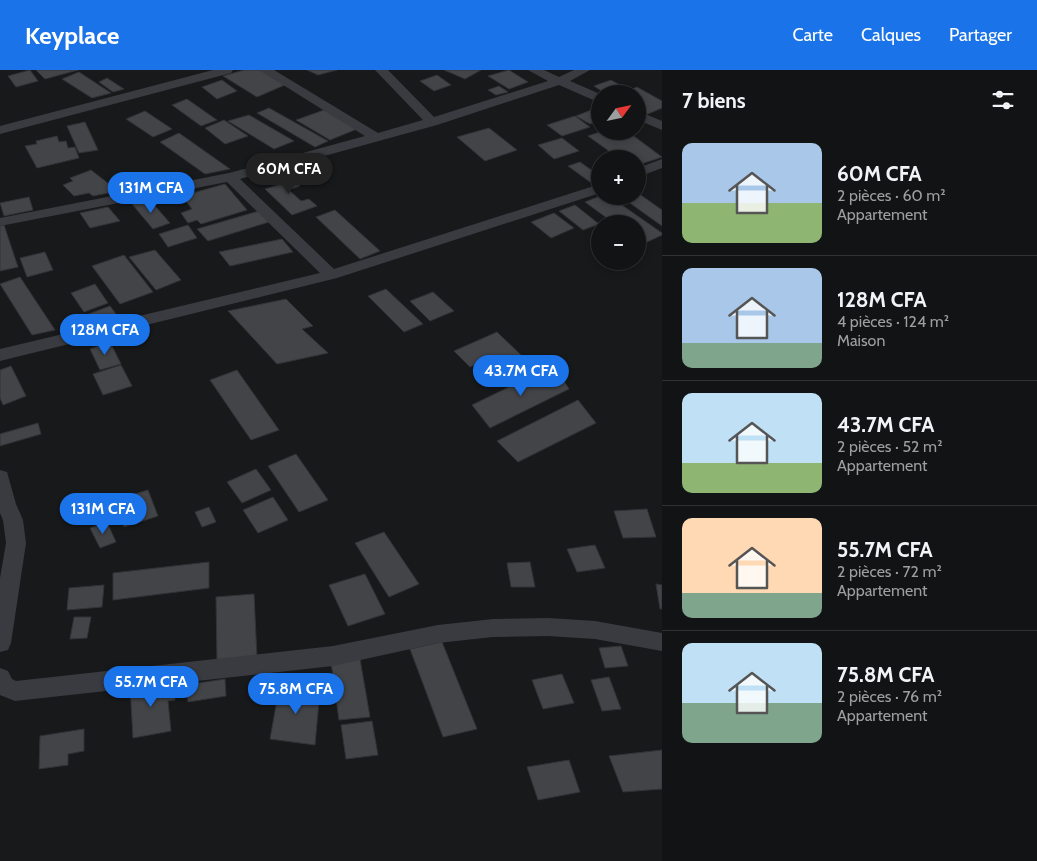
<!DOCTYPE html>
<html lang="fr">
<meta charset="utf-8">
<style>
body{margin:0;font-family:Cabin,sans-serif;background:#1f2022;color:#f1f3f6;height:100vh;display:flex;flex-direction:column;font-size:19px;white-space:nowrap}
*{box-sizing:border-box;margin:0}
p{font-size:16px;color:#9c9ea0}
.icon{flex:none;width:28px;height:28px;fill:none;stroke:currentColor;stroke-width:2;stroke-linecap:round;stroke-linejoin:round}
.map{position:relative;flex:1;overflow:hidden}
.sheet{display:flex;flex-direction:column;background:#121314;width:375px}
.sheet>*{flex:none}
.needle{width:32px;rotate:57deg}
.fabs{position:absolute;left:591px;top:15px;display:grid;gap:10px}
.fabs a{display:grid;place-items:center;width:55px;height:55px;border-radius:50%;background:#121314;box-shadow:0 2px 8px #0003,0 0 0 1px #313234;font-size:25px}
.price{position:absolute;translate:-50% -42px;padding:0 11px;border-radius:18px;background:#1a73e8;color:#fff;font-size:16px;line-height:32px;filter:drop-shadow(0 1px 2px #0008)}
.price::after{content:'';position:absolute;left:50%;top:30px;width:15px;height:11px;margin-left:-8px;background:inherit;clip-path:polygon(0 0,100% 0,50% 100%)}
.price.current{background:#222;color:#fff}
ul{padding:0;list-style:none}
li{display:flex;align-items:center;gap:15px;height:125px;padding:0 20px}
li+li{border-top:1px solid #313234}
li span{display:grid;place-items:center;flex:none;width:140px;height:100px;border-radius:10px;color:#555}
li>.icon{margin-inline-start:auto}
span .icon{width:60px;height:60px;fill:#fffc;stroke-width:1}
li b{font-size:21px}
h2{display:flex;justify-content:space-between;align-items:center;height:60px;padding:0 20px;font-size:21px}
header{display:flex;align-items:center;gap:30px;box-sizing:border-box;height:70px;padding:0 25px;background:#1a73e8;color:#fff}
header strong{font-size:24px}
nav{display:flex;gap:28px;margin-inline-start:auto;font-size:18px}
main{display:flex;flex:1;min-height:0}
.map>svg:first-child{display:block}
.building{fill:#424448;stroke:#323337}
.lines{fill:none;stroke-linecap:round;stroke-linejoin:round}
.street{fill:#393b40;fill-rule:evenodd}
</style>
<header>
<strong>Keyplace</strong>
<nav><a>Carte</a><a>Calques</a><a>Partager</a></nav>
</header>
<main>
<div class="map">
<svg width="662" height="791" viewBox="0 0 662 791">
<rect width="100%" height="100%" fill="#18191b"/>
<path class="building" d="M 30,0 L 38,11 L 16,17 L 8,6 Z
M 36,0 L 78,0 L 45,9 Z
M 244,0 L 261,0 L 287,14 L 257,27 L 223,6 Z
M 307,0 L 337,0 L 318,5 Z
M 444,0 L 481,0 L 465,9 Z
M 509,0 L 528,12 L 509,19 L 488,6 Z
M 79,2 L 111,23 L 92,28 L 62,9 Z
M 437,5 L 451,15 L 434,21 L 420,11 Z
M 107,8 L 124,19 L 113,22 L 99,12 Z
M 222,10 L 237,21 L 217,29 L 202,17 Z
M 611,10 L 625,18 L 606,24 L 594,16 Z
M 499,16 L 508,22 L 496,25 L 488,20 Z
M 637,17 L 662,31 L 662,38 L 643,46 L 638,43 L 638,24 L 621,24 Z
M 187,29 L 217,50 L 201,56 L 172,35 Z
M 269,38 L 328,71 L 315,77 L 257,43 Z
M 324,40 L 357,59 L 330,70 L 296,50 Z
M 591,40 L 600,46 L 600,51 L 590,54 L 576,46 Z
M 145,41 L 172,59 L 153,67 L 126,49 Z
M 249,45 L 294,71 L 274,79 L 228,51 Z
M 575,46 L 590,57 L 562,66 L 547,55 Z
M 224,50 L 248,66 L 225,74 L 205,58 Z
M 85,52 L 98,80 L 79,83 L 67,56 Z
M 489,58 L 517,80 L 485,91 L 457,67 Z
M 603,61 L 627,61 L 662,87 L 638,95 L 638,89 L 620,89 L 588,66 Z
M 179,63 L 230,99 L 205,104 L 160,72 Z
M 57,66 L 59,72 L 66,71 L 68,78 L 75,77 L 79,88 L 37,98 L 25,76 L 37,74 L 36,71 Z
M 562,68 L 579,81 L 554,89 L 538,75 Z
M 580,92 L 600,106 L 600,108 L 590,112 L 568,96 Z
M 91,100 L 118,121 L 93,126 L 89,123 L 74,126 L 63,115 L 73,111 L 70,108 Z
M 287,103 L 300,116 L 289,120 L 301,131 L 309,129 L 317,136 L 292,145 L 265,119 L 278,115 L 271,108 Z
M 225,114 L 247,140 L 201,154 L 197,150 L 188,153 L 181,143 L 192,139 L 182,126 Z
M 638,123 L 662,140 L 662,156 L 620,126 L 638,126 Z
M 600,126 L 609,126 L 662,163 L 662,165 L 643,174 L 638,170 L 638,154 L 615,154 L 585,132 Z
M 29,127 L 33,140 L 4,146 L 0,133 Z
M 149,129 L 170,153 L 153,159 L 132,134 Z
M 575,135 L 599,154 L 583,160 L 559,141 Z
M 108,137 L 120,151 L 90,158 L 80,143 Z
M 335,140 L 380,181 L 360,189 L 316,147 Z
M 259,141 L 269,152 L 208,171 L 197,159 Z
M 554,143 L 574,158 L 551,168 L 531,152 Z
M 4,155 L 18,197 L 0,201 L 0,156 Z
M 188,155 L 197,168 L 168,177 L 159,164 Z
M 282,169 L 293,182 L 230,196 L 219,182 Z
M 155,180 L 181,210 L 156,220 L 129,187 Z
M 45,182 L 53,200 L 27,207 L 20,188 Z
M 124,185 L 153,222 L 120,234 L 92,196 Z
M 20,207 L 55,260 L 32,265 L 0,214 Z
M 95,214 L 108,233 L 84,242 L 71,223 Z
M 386,219 L 423,254 L 404,262 L 368,226 Z
M 433,222 L 454,241 L 430,251 L 410,231 Z
M 286,229 L 313,256 L 302,259 L 328,283 L 277,294 L 228,241 Z
M 110,236 L 119,248 L 92,253 L 86,245 Z
M 497,262 L 521,285 L 491,298 L 484,291 L 470,297 L 454,281 Z
M 110,272 L 121,294 L 100,300 L 90,279 Z
M 121,295 L 132,316 L 103,325 L 93,304 Z
M 554,295 L 569,319 L 490,358 L 472,335 Z
M 11,296 L 26,326 L 3,335 L 0,328 L 0,300 Z
M 237,300 L 279,360 L 251,370 L 210,310 Z
M 578,330 L 596,353 L 518,392 L 497,371 Z
M 38,353 L 41,364 L 0,376 L 0,364 Z
M 296,384 L 328,430 L 299,442 L 268,396 Z
M 256,399 L 271,420 L 242,433 L 227,412 Z
M 148,420 L 158,446 L 124,457 L 115,430 Z
M 273,427 L 288,450 L 258,463 L 243,440 Z
M 209,437 L 216,452 L 202,457 L 195,442 Z
M 647,439 L 656,467 L 623,468 L 614,441 Z
M 107,452 L 116,472 L 100,478 L 90,458 Z
M 384,462 L 419,514 L 389,527 L 355,473 Z
M 595,475 L 605,498 L 577,502 L 567,479 Z
M 209,492 L 209,518 L 113,530 L 113,503 Z
M 530,492 L 535,517 L 511,517 L 507,493 Z
M 365,504 L 385,544 L 348,556 L 329,515 Z
M 656,514 L 662,515 L 662,539 L 660,539 Z
M 104,515 L 102,537 L 67,540 L 69,518 Z
M 254,524 L 257,588 L 217,591 L 216,527 Z
M 74,547 L 91,547 L 87,568 L 70,569 Z
M 442,572 L 477,659 L 443,667 L 410,579 Z
M 621,576 L 628,596 L 605,598 L 599,578 Z
M 360,589 L 370,647 L 339,650 L 331,592 Z
M 562,604 L 574,633 L 543,639 L 532,610 Z
M 609,607 L 621,639 L 602,641 L 591,610 Z
M 173,609 L 175,630 L 168,631 L 171,661 L 133,668 L 130,616 Z
M 225,609 L 226,626 L 188,632 L 186,615 Z
M 280,614 L 320,620 L 315,675 L 270,669 Z
M 372,651 L 378,685 L 346,689 L 341,655 Z
M 84,659 L 84,681 L 68,684 L 68,695 L 39,699 L 40,666 Z
M 662,680 L 662,719 L 623,722 L 609,686 Z
M 569,690 L 580,722 L 538,730 L 527,697 Z"/>
<g class="lines">
<path class="street" d="M 213,0 L 233,0 L 231,3 L 0,64 L 0,56 Z
M 259,0 L 274,0 L 378,63 L 423,50 L 375,0 L 388,0 L 434,47 L 548,11 L 528,0 L 544,0 L 559,7 L 574,0 L 590,0 L 570,11 L 600,24 L 600,33 L 559,15 L 437,55 L 240,109 L 334,199 L 600,114 L 600,123 L 337,208 L 0,291 L 0,279 L 320,203 L 227,112 L 0,156 L 0,148 L 229,103 L 365,66 Z
M 638,41 L 662,51 L 662,60 L 638,50 Z
M 662,89 L 662,98 L 638,107 L 638,98 Z
M 0,400 L 7,402 L 16,434 L 23,450 L 26,473 L 11,573 L 8,580 L 0,582 L 0,508 L 6,473 L 3,450 L 0,443 Z
M 548,548 L 595,551 L 662,563 L 662,581 L 595,569 L 548,566 L 493,567 L 438,573 L 333,596 L 15,631 L 0,625 L 0,598 L 8,601 L 12,609 L 16,611 L 333,576 L 438,555 L 493,549 Z"/>
</g>
</svg>
<div class="fabs">
<a><svg class="needle" viewBox="-14 -14 28 28"><path d="M0-13l5 13h-10z" fill="#e53935"/><path d="M0 13l5-13h-10z" fill="#9c9ea0"/></svg></a>
<a>+</a>
<a>−</a>
</div>
<b class="price current" style="left:289px;top:125px">60M CFA</b>
<b class="price" style="left:151px;top:144px">131M CFA</b>
<b class="price" style="left:105px;top:286px">128M CFA</b>
<b class="price" style="left:521px;top:327px">43.7M CFA</b>
<b class="price" style="left:103px;top:465px">131M CFA</b>
<b class="price" style="left:151px;top:638px">55.7M CFA</b>
<b class="price" style="left:296px;top:645px">75.8M CFA</b>
</div>
<section class="sheet">
<h2>7 biens<svg class="icon" aria-label="filters" viewBox="0 0 24 24"><path d="M4 7h16M4 17h16"/><circle cx="9" cy="7" r="2"/><circle cx="15" cy="17" r="2"/></svg></h2>
<ul>
<li><span style="background:linear-gradient(#a9c7e8 60%,#8fb573 0)"><svg class="icon" aria-label="home" viewBox="0 0 24 24"><path d="M3 11l9-7 9 7M6 9v11h12V9"/></svg></span><div><b>60M CFA</b><p>2 pièces · 60 m²</p><p>Appartement</p></div></li>
<li><span style="background:linear-gradient(#a9c7e8 75%,#7fa58c 0)"><svg class="icon" aria-label="home" viewBox="0 0 24 24"><path d="M3 11l9-7 9 7M6 9v11h12V9"/></svg></span><div><b>128M CFA</b><p>4 pièces · 124 m²</p><p>Maison</p></div></li>
<li><span style="background:linear-gradient(#bfe0f5 70%,#8fb573 0)"><svg class="icon" aria-label="home" viewBox="0 0 24 24"><path d="M3 11l9-7 9 7M6 9v11h12V9"/></svg></span><div><b>43.7M CFA</b><p>2 pièces · 52 m²</p><p>Appartement</p></div></li>
<li><span style="background:linear-gradient(#ffd9b3 75%,#7fa58c 0)"><svg class="icon" aria-label="home" viewBox="0 0 24 24"><path d="M3 11l9-7 9 7M6 9v11h12V9"/></svg></span><div><b>55.7M CFA</b><p>2 pièces · 72 m²</p><p>Appartement</p></div></li>
<li><span style="background:linear-gradient(#bfe0f5 60%,#7fa58c 0)"><svg class="icon" aria-label="home" viewBox="0 0 24 24"><path d="M3 11l9-7 9 7M6 9v11h12V9"/></svg></span><div><b>75.8M CFA</b><p>2 pièces · 76 m²</p><p>Appartement</p></div></li>
</ul>
</section>
</main>
